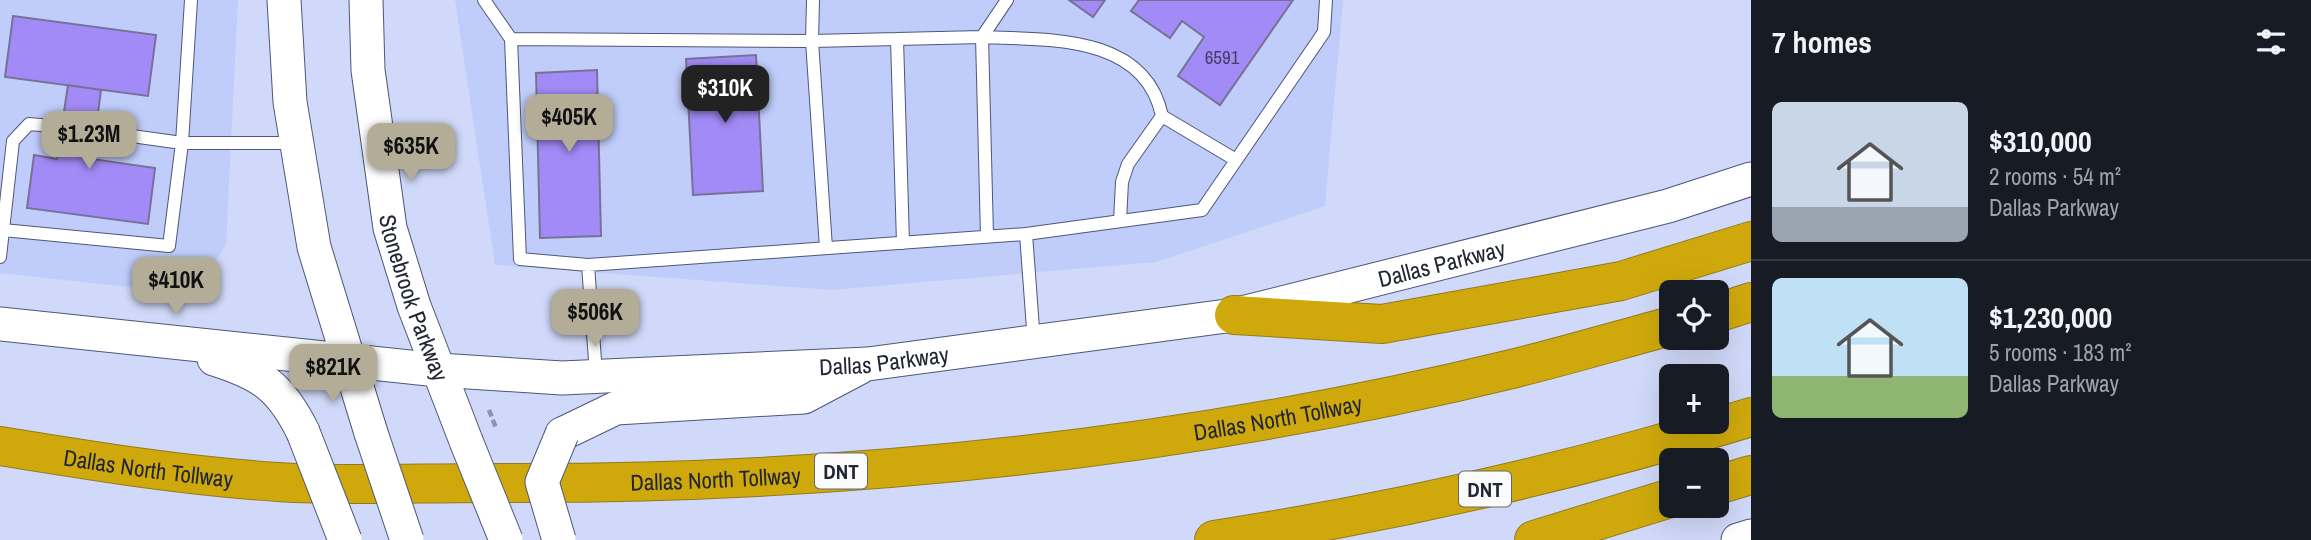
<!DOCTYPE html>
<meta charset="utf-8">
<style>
body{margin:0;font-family:"Archivo Narrow",sans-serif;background:#20242c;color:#f1f3f6;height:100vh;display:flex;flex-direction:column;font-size:26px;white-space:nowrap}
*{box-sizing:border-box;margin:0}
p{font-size:23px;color:#9ea1a6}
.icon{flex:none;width:38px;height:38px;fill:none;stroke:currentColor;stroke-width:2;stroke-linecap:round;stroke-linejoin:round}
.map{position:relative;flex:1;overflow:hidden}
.side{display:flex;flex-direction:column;background:#171b24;width:560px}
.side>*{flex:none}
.buttons{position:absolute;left:1659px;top:280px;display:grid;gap:14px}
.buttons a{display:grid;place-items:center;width:70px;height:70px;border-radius:10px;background:#171b24;box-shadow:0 7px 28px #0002;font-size:35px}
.price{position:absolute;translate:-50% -60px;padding:0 16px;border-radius:14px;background:#b3ad98;color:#111;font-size:23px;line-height:46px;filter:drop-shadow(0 2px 4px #0008)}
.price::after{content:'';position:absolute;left:50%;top:42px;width:21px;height:16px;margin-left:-10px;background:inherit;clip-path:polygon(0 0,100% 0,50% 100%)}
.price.current{background:#222;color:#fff}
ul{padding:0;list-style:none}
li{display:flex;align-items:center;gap:21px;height:175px;padding:0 21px}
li+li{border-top:2px solid #363941}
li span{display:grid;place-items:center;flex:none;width:196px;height:140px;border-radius:10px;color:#555}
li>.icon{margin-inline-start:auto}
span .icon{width:84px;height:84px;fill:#fffc;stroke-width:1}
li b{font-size:30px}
h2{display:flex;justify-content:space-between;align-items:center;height:84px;padding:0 21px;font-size:30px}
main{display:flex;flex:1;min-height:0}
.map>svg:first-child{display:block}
.built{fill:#c0cdfb}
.building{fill:#a38bf7;stroke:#777196;stroke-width:2}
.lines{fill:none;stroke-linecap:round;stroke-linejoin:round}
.service-casing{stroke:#4d5778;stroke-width:14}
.secondary-casing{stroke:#4d5778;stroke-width:35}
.motorway-casing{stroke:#927b1a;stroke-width:40}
.service{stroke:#fff;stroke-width:12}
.secondary{stroke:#fff;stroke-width:33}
.motorway{stroke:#cfa90c;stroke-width:38}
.secondary-bridge-casing{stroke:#4d5778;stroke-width:35;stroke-linecap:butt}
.path-bridge{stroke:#8c93ac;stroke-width:4.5;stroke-dasharray:7 3.5;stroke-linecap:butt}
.secondary-bridge{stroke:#fff;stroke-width:33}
.labels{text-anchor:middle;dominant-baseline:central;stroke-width:5;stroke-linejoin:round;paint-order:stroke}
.number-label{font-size:19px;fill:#423f65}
.shield{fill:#fbfbfb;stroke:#636670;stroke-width:2}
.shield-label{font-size:21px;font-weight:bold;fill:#222634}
.street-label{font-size:23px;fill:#222634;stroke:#fbfbfb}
</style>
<main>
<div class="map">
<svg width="1751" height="540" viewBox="0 0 1751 540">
<rect width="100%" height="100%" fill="#d0d9f9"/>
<path class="built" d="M 0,0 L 238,0 L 226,245 L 193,294 L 0,273 Z
M 455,0 L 1343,0 L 1325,206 L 1156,262 L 831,290 L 495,265 Z"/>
<path class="building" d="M 1069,0 L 1105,0 L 1093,17 Z
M 1139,0 L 1293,0 L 1220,105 L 1178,76 L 1204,37 L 1182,21 L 1170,38 L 1131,11 Z
M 13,16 L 156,35 L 148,96 L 5,77 Z
M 756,55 L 763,191 L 693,195 L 686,59 Z
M 597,70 L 601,236 L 540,238 L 536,73 Z
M 68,85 L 101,90 L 92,159 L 155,168 L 148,224 L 27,208 L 34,155 L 57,159 Z"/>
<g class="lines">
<g class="service-casing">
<path id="service" d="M 484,0 L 511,39
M 813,0 L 812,41 L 826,248
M 897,39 L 903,243
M 96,131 L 182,143 L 294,143
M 1120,221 L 1122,182 L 1128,164 L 1162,116
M 0,229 L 3,230 L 13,141 L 29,124 L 62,127
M 1026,234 L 1202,210 L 1324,32 L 1326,0
M 987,236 L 982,37 C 1048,40 1145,34 1162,116 L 1236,160
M 0,257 L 3,230 L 169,246 L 182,143 L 191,0
M 588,265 L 520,259 L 511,39 L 812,41 L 982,37 L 1007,0
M 596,374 L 588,265 L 1026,234 L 1034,342"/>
</g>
<g class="secondary-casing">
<g id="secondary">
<path d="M 284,0 L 290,102 L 314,247 L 371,433"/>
<path id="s1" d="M 366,0 L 368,70 L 390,228 L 414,306 L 466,441"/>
<path id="s2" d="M 0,324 L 438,370 L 562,378 L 868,364 L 1234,315 L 1668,206 L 1751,179"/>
<path d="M 214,359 C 262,374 281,387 303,432"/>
<path d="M 562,434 L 616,408 L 804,397 L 859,368"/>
<path d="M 1738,540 L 1751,536"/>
</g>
</g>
<g class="motorway-casing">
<g id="motorway">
<path d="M 1717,313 L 1751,302"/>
<path d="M 1234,315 L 1382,324 L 1621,281 L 1751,241"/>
<path id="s3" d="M 0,446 C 92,461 185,476 278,482 C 353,487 431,482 507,483 C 844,484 1187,448 1516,368 C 1568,355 1619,340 1671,326"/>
<path d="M 1717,485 L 1751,475"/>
<path d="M 1214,540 C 1396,512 1575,471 1751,417"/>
<path d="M 1534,540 L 1671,498"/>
</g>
</g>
<use href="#service" class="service"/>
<use href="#secondary" class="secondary"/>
<use href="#motorway" class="motorway"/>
<g class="secondary-bridge-casing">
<path id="secondary-bridge" d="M 303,432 L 345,540
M 371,433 L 407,540
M 466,441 L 506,540
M 559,540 L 542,482 L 562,434"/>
</g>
<path class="path-bridge" d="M 489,410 L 496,428"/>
<use href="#secondary-bridge" class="secondary-bridge"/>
</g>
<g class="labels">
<g class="number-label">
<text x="1222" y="57">6591</text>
</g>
<g class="shield">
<rect x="815" y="453.5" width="52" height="35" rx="5"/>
<rect x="1459" y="471.5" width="52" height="35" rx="5"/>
</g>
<g class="shield-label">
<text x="841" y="471">DNT</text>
<text x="1485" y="489">DNT</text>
</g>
<g class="street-label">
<text stroke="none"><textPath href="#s2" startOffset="1454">Dallas Parkway</textPath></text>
<text stroke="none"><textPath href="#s1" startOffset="303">Stonebrook Parkway</textPath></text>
<text stroke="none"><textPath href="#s2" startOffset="887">Dallas Parkway</textPath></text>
<text stroke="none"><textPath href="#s3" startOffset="1284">Dallas North Tollway</textPath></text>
<text stroke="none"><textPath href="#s3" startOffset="150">Dallas North Tollway</textPath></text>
<text stroke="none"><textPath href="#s3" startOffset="718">Dallas North Tollway</textPath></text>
</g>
</g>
</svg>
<div class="buttons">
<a><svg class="icon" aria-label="locate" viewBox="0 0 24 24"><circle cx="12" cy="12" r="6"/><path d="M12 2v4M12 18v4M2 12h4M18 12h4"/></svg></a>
<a>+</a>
<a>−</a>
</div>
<b class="price current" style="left:725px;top:125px">$310K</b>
<b class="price" style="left:569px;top:154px">$405K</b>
<b class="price" style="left:89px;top:171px">$1.23M</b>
<b class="price" style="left:411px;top:183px">$635K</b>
<b class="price" style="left:176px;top:317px">$410K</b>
<b class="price" style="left:595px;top:349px">$506K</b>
<b class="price" style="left:333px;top:404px">$821K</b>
</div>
<section class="side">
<h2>7 homes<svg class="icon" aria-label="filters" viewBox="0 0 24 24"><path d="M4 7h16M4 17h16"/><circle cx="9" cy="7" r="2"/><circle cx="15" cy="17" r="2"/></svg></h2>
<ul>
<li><span style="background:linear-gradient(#c9d6e8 75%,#9aa5b1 0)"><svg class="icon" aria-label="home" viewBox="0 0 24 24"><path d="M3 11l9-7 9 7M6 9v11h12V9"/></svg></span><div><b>$310,000</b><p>2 rooms · 54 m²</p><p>Dallas Parkway</p></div></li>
<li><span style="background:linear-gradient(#bfe0f5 70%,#8fb573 0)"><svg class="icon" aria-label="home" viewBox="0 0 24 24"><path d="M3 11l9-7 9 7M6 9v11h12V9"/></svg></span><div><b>$1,230,000</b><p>5 rooms · 183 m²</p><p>Dallas Parkway</p></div></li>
</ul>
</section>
</main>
